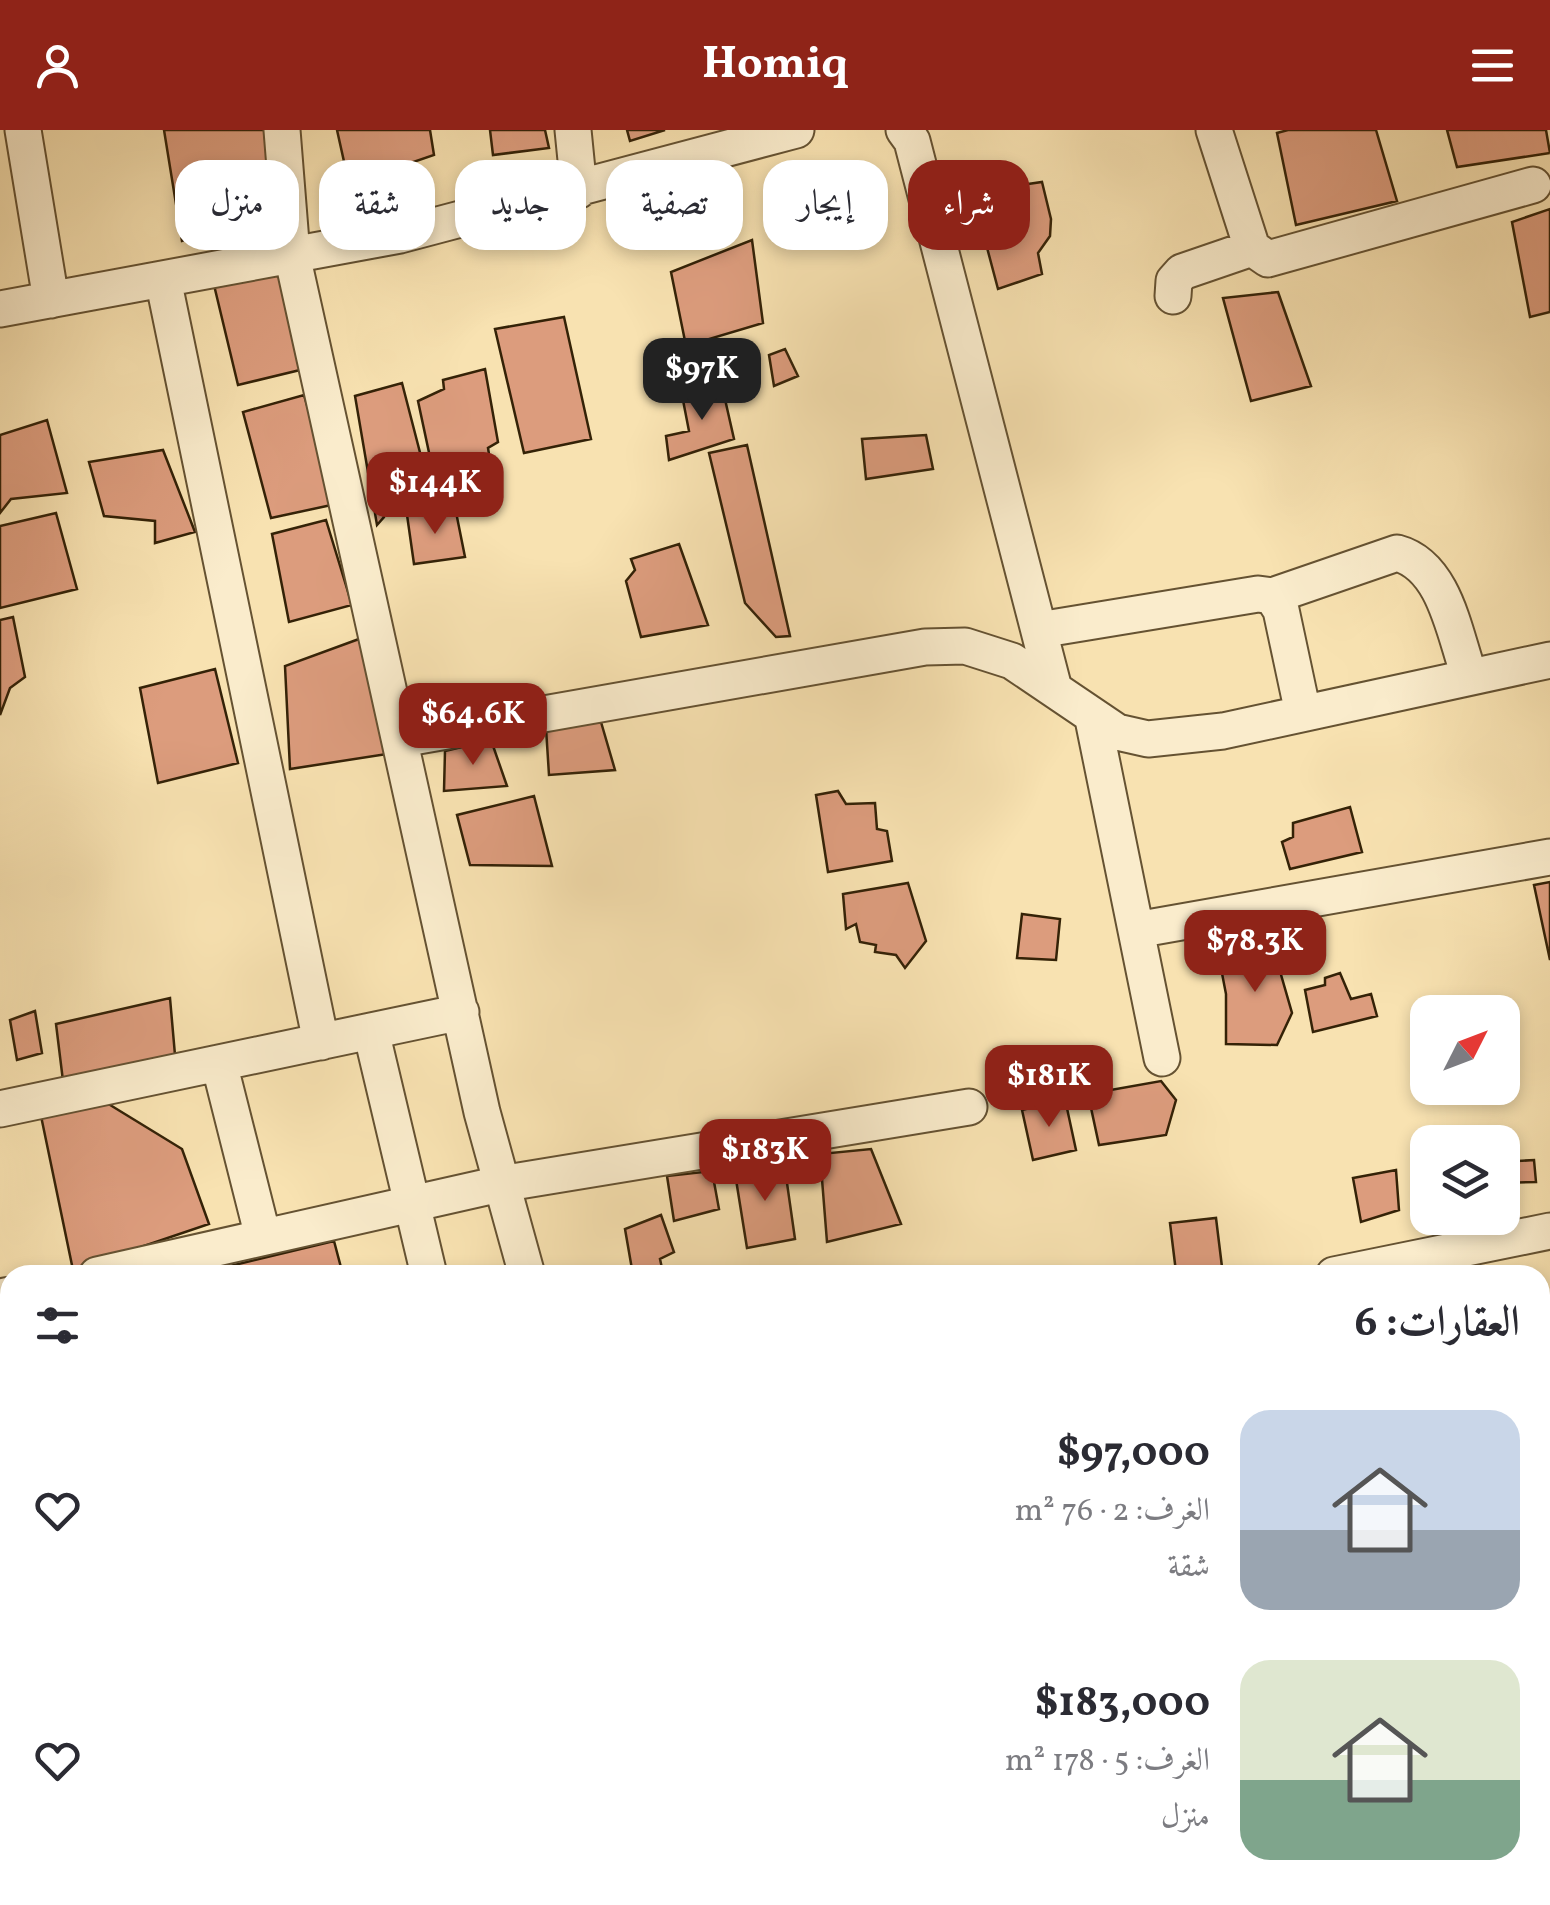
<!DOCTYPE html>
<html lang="ar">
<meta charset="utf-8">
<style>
body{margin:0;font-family:Vollkorn,Amiri,serif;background:#f7f7f7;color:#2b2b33;direction:rtl;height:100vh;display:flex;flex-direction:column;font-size:38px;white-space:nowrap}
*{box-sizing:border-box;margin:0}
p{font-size:32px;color:#7c7c81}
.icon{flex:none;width:55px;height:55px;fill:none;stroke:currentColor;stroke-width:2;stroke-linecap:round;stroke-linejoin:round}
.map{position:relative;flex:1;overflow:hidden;direction:ltr}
.sheet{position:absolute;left:0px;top:1135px;width:1550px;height:640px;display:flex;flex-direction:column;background:#fff;border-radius:30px 30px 0 0;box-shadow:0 5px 15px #0003;direction:rtl}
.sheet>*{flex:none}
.top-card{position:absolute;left:30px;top:30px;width:1000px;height:90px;direction:rtl;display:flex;gap:20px}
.needle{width:65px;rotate:48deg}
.fabs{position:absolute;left:1410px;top:865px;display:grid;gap:20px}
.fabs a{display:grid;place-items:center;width:110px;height:110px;border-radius:20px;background:#fff;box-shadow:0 5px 15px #0003;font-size:50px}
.price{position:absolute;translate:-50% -85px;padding:0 22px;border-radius:20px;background:#8f2418;color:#fff;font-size:32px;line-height:65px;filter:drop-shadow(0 2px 5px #0008)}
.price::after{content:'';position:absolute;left:50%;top:60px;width:30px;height:22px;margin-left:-15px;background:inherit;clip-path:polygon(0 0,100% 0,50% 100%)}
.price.current{background:#222;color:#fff}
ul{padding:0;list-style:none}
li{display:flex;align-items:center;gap:30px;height:250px;padding:0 30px}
li span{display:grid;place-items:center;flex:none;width:280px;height:200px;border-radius:30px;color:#555}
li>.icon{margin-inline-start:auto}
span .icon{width:120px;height:120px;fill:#fffc;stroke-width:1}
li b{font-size:42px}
h2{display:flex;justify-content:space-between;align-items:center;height:120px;padding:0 30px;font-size:42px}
.chip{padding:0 35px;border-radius:30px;background:#fff;box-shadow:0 5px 15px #0003;font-size:35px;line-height:90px}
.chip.current{background:#8f2418;color:#fff}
header{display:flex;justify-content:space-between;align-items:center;height:130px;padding:0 30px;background:#8f2418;color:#fff;font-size:45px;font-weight:700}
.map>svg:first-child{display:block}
.building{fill:#dc9c7d;stroke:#342207;stroke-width:2.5}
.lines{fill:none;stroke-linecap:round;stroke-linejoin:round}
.street-casing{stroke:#655232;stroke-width:39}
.street{stroke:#faeccc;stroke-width:35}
</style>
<header><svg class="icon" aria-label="menu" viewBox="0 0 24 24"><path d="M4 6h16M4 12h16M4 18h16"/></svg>Homiq<svg class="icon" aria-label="person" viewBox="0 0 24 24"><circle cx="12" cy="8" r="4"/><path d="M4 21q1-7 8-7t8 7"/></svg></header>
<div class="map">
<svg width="1550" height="1775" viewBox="0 0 1550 1775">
<rect width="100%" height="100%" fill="#f8e2b1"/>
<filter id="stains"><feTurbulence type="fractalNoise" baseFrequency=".002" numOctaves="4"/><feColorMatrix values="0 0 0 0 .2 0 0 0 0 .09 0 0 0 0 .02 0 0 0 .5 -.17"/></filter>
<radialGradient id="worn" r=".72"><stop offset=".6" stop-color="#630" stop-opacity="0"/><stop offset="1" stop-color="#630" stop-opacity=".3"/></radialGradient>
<path class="building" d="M 164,0 L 264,0 L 274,84 L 182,111 Z
M 337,0 L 430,0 L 434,25 L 349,54 Z
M 490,0 L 545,0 L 549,18 L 493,25 Z
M 627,0 L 665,0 L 630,11 Z
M 1288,0 L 1376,0 L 1397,71 L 1296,95 L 1277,3 Z
M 1447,0 L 1546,0 L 1550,23 L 1457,37 Z
M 1042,52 L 1051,89 L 1050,106 L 1038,123 L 1042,144 L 998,159 L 985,110 L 974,110 L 971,62 Z
M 1550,79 L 1550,182 L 1530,187 L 1512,92 Z
M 752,110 L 763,193 L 686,216 L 671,142 Z
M 282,141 L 300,240 L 238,255 L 214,155 Z
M 1278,162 L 1311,256 L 1251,271 L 1223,168 Z
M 564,187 L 591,309 L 524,323 L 495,199 Z
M 785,219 L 798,246 L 774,256 L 769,225 Z
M 485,239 L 498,312 L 488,318 L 493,349 L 437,360 L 418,271 L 444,259 L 443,250 Z
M 402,253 L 424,338 L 403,366 L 381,369 L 384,387 L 377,395 L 355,266 Z
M 722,256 L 734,309 L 669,330 L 666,306 L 689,301 L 682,265 Z
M 304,265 L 336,374 L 271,388 L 243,282 Z
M 47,290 L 67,363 L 11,369 L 0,383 L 0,305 Z
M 926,305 L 933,339 L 866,349 L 862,309 Z
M 747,315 L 790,506 L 776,507 L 745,473 L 709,323 Z
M 163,320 L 195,402 L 155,413 L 155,391 L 104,386 L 89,332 Z
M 456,382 L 465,427 L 414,434 L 407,385 Z
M 56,383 L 77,459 L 0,478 L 0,396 Z
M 326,390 L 352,475 L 289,492 L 272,404 Z
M 679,414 L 708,495 L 641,507 L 626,451 L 635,440 L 631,429 Z
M 13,487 L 25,547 L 10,558 L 0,585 L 0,490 Z
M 359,509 L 387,624 L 290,639 L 285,536 Z
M 215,539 L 238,633 L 158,653 L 140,558 Z
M 601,592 L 615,640 L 549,645 L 546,598 Z
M 491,610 L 507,656 L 444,661 L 445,621 Z
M 838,661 L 846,674 L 875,673 L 877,699 L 887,701 L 892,731 L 828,742 L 816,665 Z
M 534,666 L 552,736 L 470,735 L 457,685 Z
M 1350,677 L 1362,722 L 1290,739 L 1282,712 L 1293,707 L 1293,693 Z
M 1550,752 L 1550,830 L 1534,755 Z
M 908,753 L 926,811 L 905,838 L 896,825 L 875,822 L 876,815 L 860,812 L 856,794 L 846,799 L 843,764 Z
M 1022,784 L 1060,789 L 1056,830 L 1017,828 Z
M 1245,809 L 1271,810 L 1292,883 L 1277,915 L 1226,914 L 1226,864 L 1220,833 Z
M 1340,843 L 1351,869 L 1371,864 L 1377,886 L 1313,902 L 1305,860 L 1325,855 L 1325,848 Z
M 170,868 L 175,925 L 63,951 L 56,894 Z
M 35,881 L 42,923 L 17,930 L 10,890 Z
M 1161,951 L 1176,970 L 1166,1005 L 1099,1015 L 1088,964 Z
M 1065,969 L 1076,1020 L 1033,1030 L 1022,980 Z
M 102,970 L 182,1019 L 209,1094 L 73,1140 L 41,986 Z
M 871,1019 L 901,1094 L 827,1112 L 820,1024 Z
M 1534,1030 L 1536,1052 L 1502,1053 L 1502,1032 Z
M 784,1032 L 795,1109 L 747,1118 L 734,1037 Z
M 1396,1040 L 1399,1080 L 1361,1092 L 1353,1048 Z
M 712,1041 L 719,1079 L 674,1091 L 667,1046 Z
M 661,1085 L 674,1122 L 660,1129 L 663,1143 L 633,1145 L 625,1099 Z
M 1216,1088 L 1222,1137 L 1176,1142 L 1170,1093 Z
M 334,1111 L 343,1145 L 228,1145 L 226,1137 Z
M 1550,1261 L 1550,1296 L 1540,1301 L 1540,1264 Z
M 1540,1408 L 1550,1408 L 1550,1460 L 1540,1463 Z"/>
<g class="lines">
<g class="street-casing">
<path id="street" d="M 23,0 L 51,170
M 282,0 L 292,125 L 482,982 L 527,1145
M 573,0 L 579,60
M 904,0 L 912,11 L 1054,559
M 1214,0 L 1252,118 L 1268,129 L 1533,55
M 163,149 L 321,912
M 1173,166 L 1174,151 L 1182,142 L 1252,118
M 0,179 L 400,105 L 796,0
M 1272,466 L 1397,423 C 1445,436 1454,503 1469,545
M 1039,500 L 1258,464 L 1272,466 L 1281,480 L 1303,583
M 1093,589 L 1162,928
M 401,609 L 925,517 L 965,516 L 1012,531 L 1117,602 L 1148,609 L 1223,601 L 1550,530
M 1136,800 L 1550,727
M 371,901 L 429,1145
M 219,933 L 263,1107
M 0,979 L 461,882
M 97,1145 L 500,1054 L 969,977
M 1334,1145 L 1550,1101
M 0,1167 L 10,1165
M 0,1491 L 10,1505
M 1540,1572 L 1550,1570"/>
</g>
<use href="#street" class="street"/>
</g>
<rect width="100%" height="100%" filter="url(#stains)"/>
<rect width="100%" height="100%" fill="url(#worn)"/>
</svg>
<div class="fabs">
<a><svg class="needle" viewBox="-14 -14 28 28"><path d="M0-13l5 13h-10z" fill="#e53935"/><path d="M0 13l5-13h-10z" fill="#7c7c81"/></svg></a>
<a><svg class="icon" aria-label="layers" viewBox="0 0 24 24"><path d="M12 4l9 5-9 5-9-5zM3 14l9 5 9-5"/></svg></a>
</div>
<b class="price current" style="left:702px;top:293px">$97K</b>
<b class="price" style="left:435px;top:407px">$144K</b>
<b class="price" style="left:473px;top:638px">$64.6K</b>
<b class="price" style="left:1255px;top:865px">$78.3K</b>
<b class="price" style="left:1049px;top:1000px">$181K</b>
<b class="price" style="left:765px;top:1074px">$183K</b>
<div class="top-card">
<a class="chip current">شراء</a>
<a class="chip">إيجار</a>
<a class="chip">تصفية</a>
<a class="chip">جديد</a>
<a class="chip">شقة</a>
<a class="chip">منزل</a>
</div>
<section class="sheet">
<h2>العقارات: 6<svg class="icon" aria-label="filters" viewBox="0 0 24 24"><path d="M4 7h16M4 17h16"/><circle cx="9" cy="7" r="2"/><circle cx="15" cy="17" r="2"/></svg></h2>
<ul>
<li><span style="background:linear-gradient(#c9d6e8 60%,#9aa5b1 0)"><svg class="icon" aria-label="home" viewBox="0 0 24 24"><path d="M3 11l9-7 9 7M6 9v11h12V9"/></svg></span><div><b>$97,000</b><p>الغرف: 2 · 76 m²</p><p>شقة</p></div><svg class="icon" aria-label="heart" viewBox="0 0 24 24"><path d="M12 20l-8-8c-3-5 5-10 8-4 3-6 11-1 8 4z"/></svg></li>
<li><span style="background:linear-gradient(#dfe7d0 60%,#7fa58c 0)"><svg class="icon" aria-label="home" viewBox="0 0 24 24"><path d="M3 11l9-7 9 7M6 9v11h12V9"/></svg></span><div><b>$183,000</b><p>الغرف: 5 · 178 m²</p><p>منزل</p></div><svg class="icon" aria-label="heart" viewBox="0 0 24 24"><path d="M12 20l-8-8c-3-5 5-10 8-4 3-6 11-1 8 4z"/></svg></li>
</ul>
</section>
</div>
